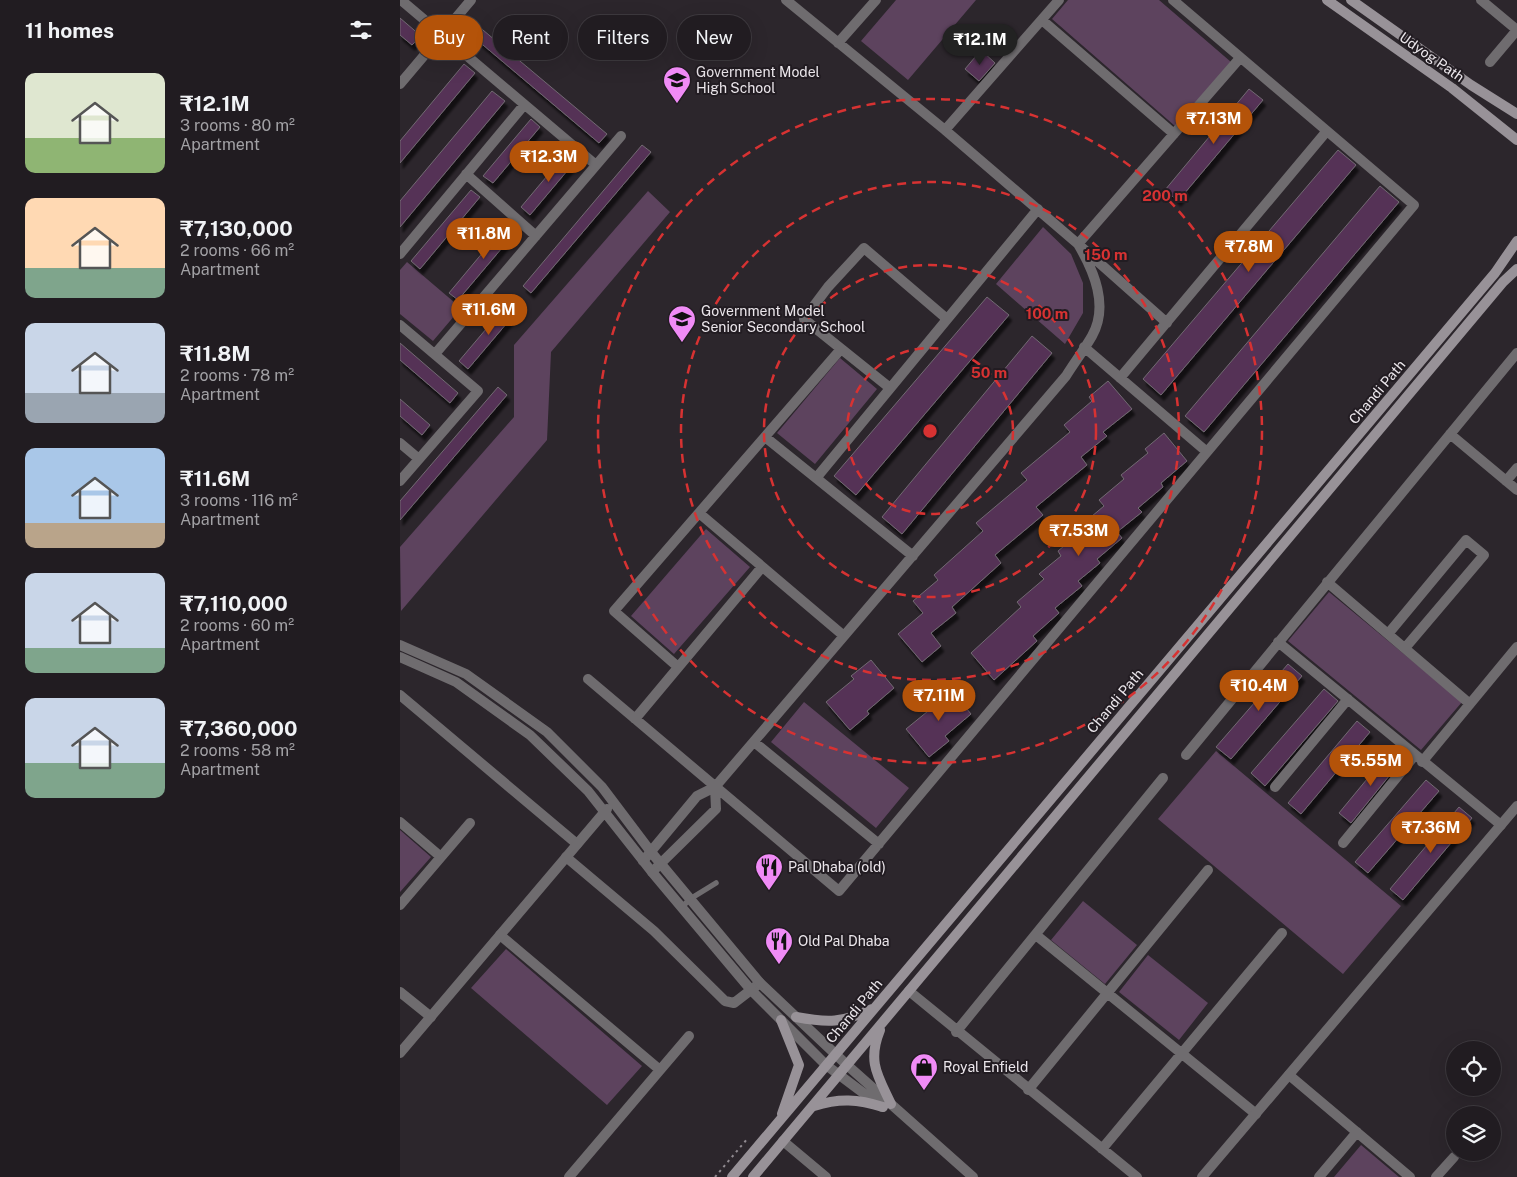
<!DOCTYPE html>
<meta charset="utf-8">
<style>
body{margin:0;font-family:"Public Sans",sans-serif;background:#29252a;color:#f1f3f6;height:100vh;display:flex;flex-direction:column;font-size:19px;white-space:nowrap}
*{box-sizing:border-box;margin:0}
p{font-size:16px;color:#a2a1a5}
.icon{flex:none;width:28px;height:28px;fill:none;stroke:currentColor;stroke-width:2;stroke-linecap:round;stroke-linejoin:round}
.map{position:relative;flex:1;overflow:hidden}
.panel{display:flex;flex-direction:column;background:#211c21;width:400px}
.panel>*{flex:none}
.hud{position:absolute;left:15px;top:15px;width:475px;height:45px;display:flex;gap:10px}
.tools{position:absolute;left:1046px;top:1041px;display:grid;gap:10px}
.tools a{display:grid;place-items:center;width:55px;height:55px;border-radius:50%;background:#211c21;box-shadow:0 5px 20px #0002,0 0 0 1px #3e3a3f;font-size:25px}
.price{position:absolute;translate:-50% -42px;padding:0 11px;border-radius:18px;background:#b45309;color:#fff;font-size:16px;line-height:32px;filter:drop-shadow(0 1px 2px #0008)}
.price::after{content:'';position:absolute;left:50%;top:30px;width:15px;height:11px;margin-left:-8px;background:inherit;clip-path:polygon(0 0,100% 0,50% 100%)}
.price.current{background:#222;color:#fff}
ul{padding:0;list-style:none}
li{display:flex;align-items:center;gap:15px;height:125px;padding:0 25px}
li span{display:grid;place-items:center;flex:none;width:140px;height:100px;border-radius:10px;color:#555}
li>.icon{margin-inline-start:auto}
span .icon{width:60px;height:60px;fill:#fffc;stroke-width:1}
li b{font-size:21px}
h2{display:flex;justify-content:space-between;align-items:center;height:60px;padding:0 25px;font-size:21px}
.pill{padding:0 18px;border-radius:22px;background:#211c21;box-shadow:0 5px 20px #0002,0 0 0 1px #3e3a3f;font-size:18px;line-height:45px}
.pill.current{background:#b45309;color:#fff}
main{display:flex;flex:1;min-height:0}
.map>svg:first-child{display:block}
.green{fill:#5d435e}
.building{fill:#543156;stroke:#726a72;filter:url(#shadow)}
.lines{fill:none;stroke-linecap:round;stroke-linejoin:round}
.path{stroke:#908a90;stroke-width:2;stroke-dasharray:2.5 4;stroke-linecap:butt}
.service{stroke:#6f6c6f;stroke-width:5.5}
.minor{stroke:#6f6c6f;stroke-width:10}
.tertiary{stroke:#6f6c6f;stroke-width:10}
.secondary{stroke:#989298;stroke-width:10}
.ring{fill:none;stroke:#d73232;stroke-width:2.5;stroke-dasharray:9 6}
.labels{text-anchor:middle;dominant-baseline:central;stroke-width:4;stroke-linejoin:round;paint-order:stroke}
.street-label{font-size:14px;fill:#ebe6eb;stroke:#221c22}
.poi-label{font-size:14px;fill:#ebe6eb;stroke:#221c22;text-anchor:start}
.centre{fill:#d73232;stroke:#221c22;stroke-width:2.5}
.ring-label{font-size:15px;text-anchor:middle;font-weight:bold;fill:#d73232;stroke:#221c22;stroke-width:4;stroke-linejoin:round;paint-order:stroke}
</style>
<main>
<section class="panel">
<h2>11 homes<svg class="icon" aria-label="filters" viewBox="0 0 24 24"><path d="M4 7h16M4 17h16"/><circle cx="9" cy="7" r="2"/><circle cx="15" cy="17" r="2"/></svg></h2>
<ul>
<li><span style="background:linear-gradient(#dfe7d0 65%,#8fb573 0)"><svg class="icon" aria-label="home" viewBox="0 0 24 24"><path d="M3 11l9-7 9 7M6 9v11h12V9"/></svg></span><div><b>₹12.1M</b><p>3 rooms · 80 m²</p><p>Apartment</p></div></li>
<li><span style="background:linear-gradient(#ffd9b3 70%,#7fa58c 0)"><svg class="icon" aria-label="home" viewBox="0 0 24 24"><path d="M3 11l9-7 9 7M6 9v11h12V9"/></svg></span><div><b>₹7,130,000</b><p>2 rooms · 66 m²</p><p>Apartment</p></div></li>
<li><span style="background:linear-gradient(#c9d6e8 70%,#9aa5b1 0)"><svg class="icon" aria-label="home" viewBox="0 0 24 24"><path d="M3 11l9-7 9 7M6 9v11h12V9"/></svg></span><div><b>₹11.8M</b><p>2 rooms · 78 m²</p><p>Apartment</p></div></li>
<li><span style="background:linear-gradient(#a9c7e8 75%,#b9a48a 0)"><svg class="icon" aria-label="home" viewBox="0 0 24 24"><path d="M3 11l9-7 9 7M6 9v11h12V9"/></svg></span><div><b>₹11.6M</b><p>3 rooms · 116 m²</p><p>Apartment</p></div></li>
<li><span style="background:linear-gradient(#c9d6e8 75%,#7fa58c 0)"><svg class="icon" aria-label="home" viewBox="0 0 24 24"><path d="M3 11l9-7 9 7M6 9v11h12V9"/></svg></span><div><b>₹7,110,000</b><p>2 rooms · 60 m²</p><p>Apartment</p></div></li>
<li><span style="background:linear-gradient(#c9d6e8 65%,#7fa58c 0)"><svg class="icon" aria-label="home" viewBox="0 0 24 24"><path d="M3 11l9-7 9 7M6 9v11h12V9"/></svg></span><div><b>₹7,360,000</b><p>2 rooms · 58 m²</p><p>Apartment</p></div></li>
</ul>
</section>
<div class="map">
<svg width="1117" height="1177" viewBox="0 0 1117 1177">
<defs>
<filter id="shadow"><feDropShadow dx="3" dy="5.5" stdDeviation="1" flood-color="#0009"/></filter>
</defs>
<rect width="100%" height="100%" fill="#2c262c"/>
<path class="green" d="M 496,0 L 576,0 L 508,80 L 461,41 Z
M 668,0 L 759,0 L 831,62 L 775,126 L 652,19 Z
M 248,191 L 270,212 L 151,352 L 147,440 L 1,611 L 0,547 L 114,417 L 114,345 Z
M 643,227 L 671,254 L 683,283 L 683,313 L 665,344 L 596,284 Z
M 7,262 L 61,308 L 33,341 L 0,314 L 0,270 Z
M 440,358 L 477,389 L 415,464 L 377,433 Z
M 306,529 L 350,567 L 274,654 L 231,616 Z
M 929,592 L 1062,702 L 1021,750 L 888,641 Z
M 404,702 L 509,788 L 476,828 L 371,742 Z
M 816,751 L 1001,906 L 943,974 L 758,819 Z
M 0,830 L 31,857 L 0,892 Z
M 683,901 L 737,945 L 705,984 L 651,940 Z
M 106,949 L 242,1066 L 207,1105 L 71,988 Z
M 748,955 L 808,1003 L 779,1040 L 719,992 Z
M 961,1145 L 999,1177 L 934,1177 Z"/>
<path class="building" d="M 0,18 L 21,36 L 12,45 L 0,35 Z
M 77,25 L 207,134 L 199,143 L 70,34 Z
M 581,50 L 595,63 L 579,81 L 565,69 Z
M 64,64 L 75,73 L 0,163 L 0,141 Z
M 849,89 L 863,100 L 778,201 L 765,190 Z
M 92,91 L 105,101 L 0,227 L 0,201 Z
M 131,119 L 140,127 L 93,183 L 83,176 Z
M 242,145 L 251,152 L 131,293 L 123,286 Z
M 938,150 L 956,165 L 761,395 L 743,379 Z
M 168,151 L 178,158 L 130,215 L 121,207 Z
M 980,186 L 999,202 L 804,432 L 785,416 Z
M 71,190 L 80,197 L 20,269 L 11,261 Z
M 109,221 L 118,229 L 58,300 L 49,293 Z
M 587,297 L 609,315 L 456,495 L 434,476 Z
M 109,302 L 118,310 L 68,369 L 59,361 Z
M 632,336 L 652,353 L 502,534 L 482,517 Z
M 0,343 L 58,393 L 50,403 L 0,360 Z
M 708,381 L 732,409 L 703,432 L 707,436 L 681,457 L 687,465 L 636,507 L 643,515 L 595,555 L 601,563 L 552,607 L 556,613 L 531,633 L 541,646 L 522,662 L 498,634 L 523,613 L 513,601 L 538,580 L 534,575 L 583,531 L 576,523 L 627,480 L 621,473 L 670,432 L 664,425 L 692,401 L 689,397 Z
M 98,387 L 107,395 L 0,520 L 0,501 Z
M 0,399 L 30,425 L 22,435 L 0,416 Z
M 764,433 L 787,461 L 761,483 L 763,487 L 738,508 L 742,512 L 717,532 L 722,538 L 697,559 L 700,563 L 678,581 L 682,586 L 655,608 L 659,613 L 633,636 L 637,641 L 594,680 L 571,653 L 621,607 L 617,602 L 644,579 L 639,574 L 661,556 L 658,551 L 682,531 L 679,527 L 704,506 L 699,500 L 724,479 L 721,475 L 748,453 L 745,449 Z
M 471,660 L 494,688 L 467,711 L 469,714 L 450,730 L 426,702 L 454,679 L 451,676 Z
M 888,664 L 902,676 L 831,759 L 816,747 Z
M 548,686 L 571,714 L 545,736 L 549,741 L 529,757 L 506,729 L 533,707 L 529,702 Z
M 924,689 L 938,701 L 865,786 L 851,773 Z
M 957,721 L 970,732 L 901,814 L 888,803 Z
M 991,750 L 1002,760 L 951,823 L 939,813 Z
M 1026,780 L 1039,791 L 968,873 L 955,862 Z
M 1059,807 L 1072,818 L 1003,900 L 990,889 Z"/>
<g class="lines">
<path class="path" d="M 315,1177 L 348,1138"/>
<path class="service" d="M 282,907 L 290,899 L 316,883"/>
<path class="minor" d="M 1,0 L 196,165
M 1081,0 L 1117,30
M 642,20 L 774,134
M 438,43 L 476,0
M 1090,62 L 1117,30
M 0,84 L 71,0
M 545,130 L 659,0
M 66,174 L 136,236
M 0,254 L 124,105
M 767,323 L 678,244 L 840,58
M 0,325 L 78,391 L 0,481
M 684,347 L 807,452
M 35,354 L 221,136
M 720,378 L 926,132
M 490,388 L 404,319 L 428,287 L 464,248 L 547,319
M 1050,434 L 1117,490
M 365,437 L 513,556
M 0,443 L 19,459
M 417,477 L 638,209
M 1106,481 L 1117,468
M 299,513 L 444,636
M 927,582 L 1070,704
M 988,634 L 1066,540 L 1084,555 L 1005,648
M 878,642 L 1101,825
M 278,667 L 214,611 L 441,349
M 188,679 L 439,891 L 1014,205 L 773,0
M 0,695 L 177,844
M 235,719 L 362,567
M 354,742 L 479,844
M 786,755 L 1117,353
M 1022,762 L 1117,647
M 875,787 L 948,699
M 0,822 L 41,857
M 943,843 L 1015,755
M 166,857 L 254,931 L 325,1001 L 334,1003 L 360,983
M 243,861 L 297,796 L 315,787 L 666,376 C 674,363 684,350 692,336 C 709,306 694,271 678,244 L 545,130 L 386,0
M 252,872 L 316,809 L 315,787
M 0,905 L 70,823
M 100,935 L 260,1070
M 636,935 L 856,1114
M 509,991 L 737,1177
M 0,992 L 31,1017
M 556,1032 L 763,778
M 889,1075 L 1010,1177
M 628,1090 L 808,870
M 383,1141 L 426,1177
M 702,1149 L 882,933
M 169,1177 L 289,1036
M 919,1177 L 957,1132
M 1036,1177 L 1054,1157"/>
<path class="tertiary" d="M 0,645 L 66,674 L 147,732 L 202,787 L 251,852 L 360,983 L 447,1065 L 573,1177
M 0,657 L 56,682 L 130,735 L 188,791 L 252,872 L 351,990 L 426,1065 L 482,1107
M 0,1053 L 207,809
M 802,1177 L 1117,806"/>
<path class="secondary" d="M 927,0 L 1052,88 L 1117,140
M 951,0 L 1071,85 L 1117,114
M 396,1017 C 428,1023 442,1023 472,1009
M 381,1020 L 399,1065 L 382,1114
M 480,1030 C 467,1062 478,1076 491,1104
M 414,1106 C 439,1098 458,1099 483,1107
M 332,1177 L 1095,273 L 1117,241
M 353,1177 L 1103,282 L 1117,269"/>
</g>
<g class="ring">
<circle cx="530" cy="431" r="83"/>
<circle cx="530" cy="431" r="166"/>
<circle cx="530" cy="431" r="249"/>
<circle cx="530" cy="431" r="332"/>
</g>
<defs>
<g id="school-pin" transform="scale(1.4375)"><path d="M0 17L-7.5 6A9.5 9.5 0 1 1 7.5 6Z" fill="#f08bf6" stroke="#221c22"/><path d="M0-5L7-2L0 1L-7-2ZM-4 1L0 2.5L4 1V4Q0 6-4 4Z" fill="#111"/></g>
<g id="restaurant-pin" transform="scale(1.4375)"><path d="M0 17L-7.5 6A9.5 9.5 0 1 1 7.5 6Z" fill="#f08bf6" stroke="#221c22"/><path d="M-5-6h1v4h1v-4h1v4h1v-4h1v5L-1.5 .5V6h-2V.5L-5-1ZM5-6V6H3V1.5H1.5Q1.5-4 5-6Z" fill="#111"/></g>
<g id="shop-pin" transform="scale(1.4375)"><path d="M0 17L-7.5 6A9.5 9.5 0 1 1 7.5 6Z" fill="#f08bf6" stroke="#221c22"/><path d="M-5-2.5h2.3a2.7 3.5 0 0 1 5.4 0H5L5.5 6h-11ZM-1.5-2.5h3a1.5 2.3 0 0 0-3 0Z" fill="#111"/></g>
</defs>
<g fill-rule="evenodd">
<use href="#school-pin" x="277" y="80"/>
<use href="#school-pin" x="282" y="319"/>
<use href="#restaurant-pin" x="369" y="867"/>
<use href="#restaurant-pin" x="379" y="941"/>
<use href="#shop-pin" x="524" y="1067"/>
</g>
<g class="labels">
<g class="street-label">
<text transform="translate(1032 57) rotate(35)">Udyog Path</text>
<text transform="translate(977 392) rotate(-50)">Chandi Path</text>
<text transform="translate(715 701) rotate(-50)">Chandi Path</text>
<text transform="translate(454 1011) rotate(-50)">Chandi Path</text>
</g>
<g class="poi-label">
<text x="296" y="72">Government Model<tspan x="296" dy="16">High School</tspan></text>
<text x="301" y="311">Government Model<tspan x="301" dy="16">Senior Secondary School</tspan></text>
<text x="388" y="867">Pal Dhaba (old)</text>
<text x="398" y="941">Old Pal Dhaba</text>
<text x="543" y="1067">Royal Enfield</text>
</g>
</g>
<circle cx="530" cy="431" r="8" class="centre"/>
<g class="ring-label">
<text x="765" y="201">200 m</text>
<text x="706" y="260">150 m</text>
<text x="647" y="319">100 m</text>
<text x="589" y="378">50 m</text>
</g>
</svg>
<div class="tools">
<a><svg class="icon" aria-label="locate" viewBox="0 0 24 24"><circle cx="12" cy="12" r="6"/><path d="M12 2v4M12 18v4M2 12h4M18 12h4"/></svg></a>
<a><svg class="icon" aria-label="layers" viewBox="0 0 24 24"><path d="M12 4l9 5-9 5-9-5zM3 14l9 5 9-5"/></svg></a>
</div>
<b class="price current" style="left:580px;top:66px">₹12.1M</b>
<b class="price" style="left:814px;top:145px">₹7.13M</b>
<b class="price" style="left:149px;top:183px">₹12.3M</b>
<b class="price" style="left:84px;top:260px">₹11.8M</b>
<b class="price" style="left:849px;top:273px">₹7.8M</b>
<b class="price" style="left:89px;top:336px">₹11.6M</b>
<b class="price" style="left:679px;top:557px">₹7.53M</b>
<b class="price" style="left:859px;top:712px">₹10.4M</b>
<b class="price" style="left:539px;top:722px">₹7.11M</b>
<b class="price" style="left:971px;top:787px">₹5.55M</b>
<b class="price" style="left:1031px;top:854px">₹7.36M</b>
<div class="hud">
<a class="pill current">Buy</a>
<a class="pill">Rent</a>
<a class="pill">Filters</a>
<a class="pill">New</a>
</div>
</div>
</main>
